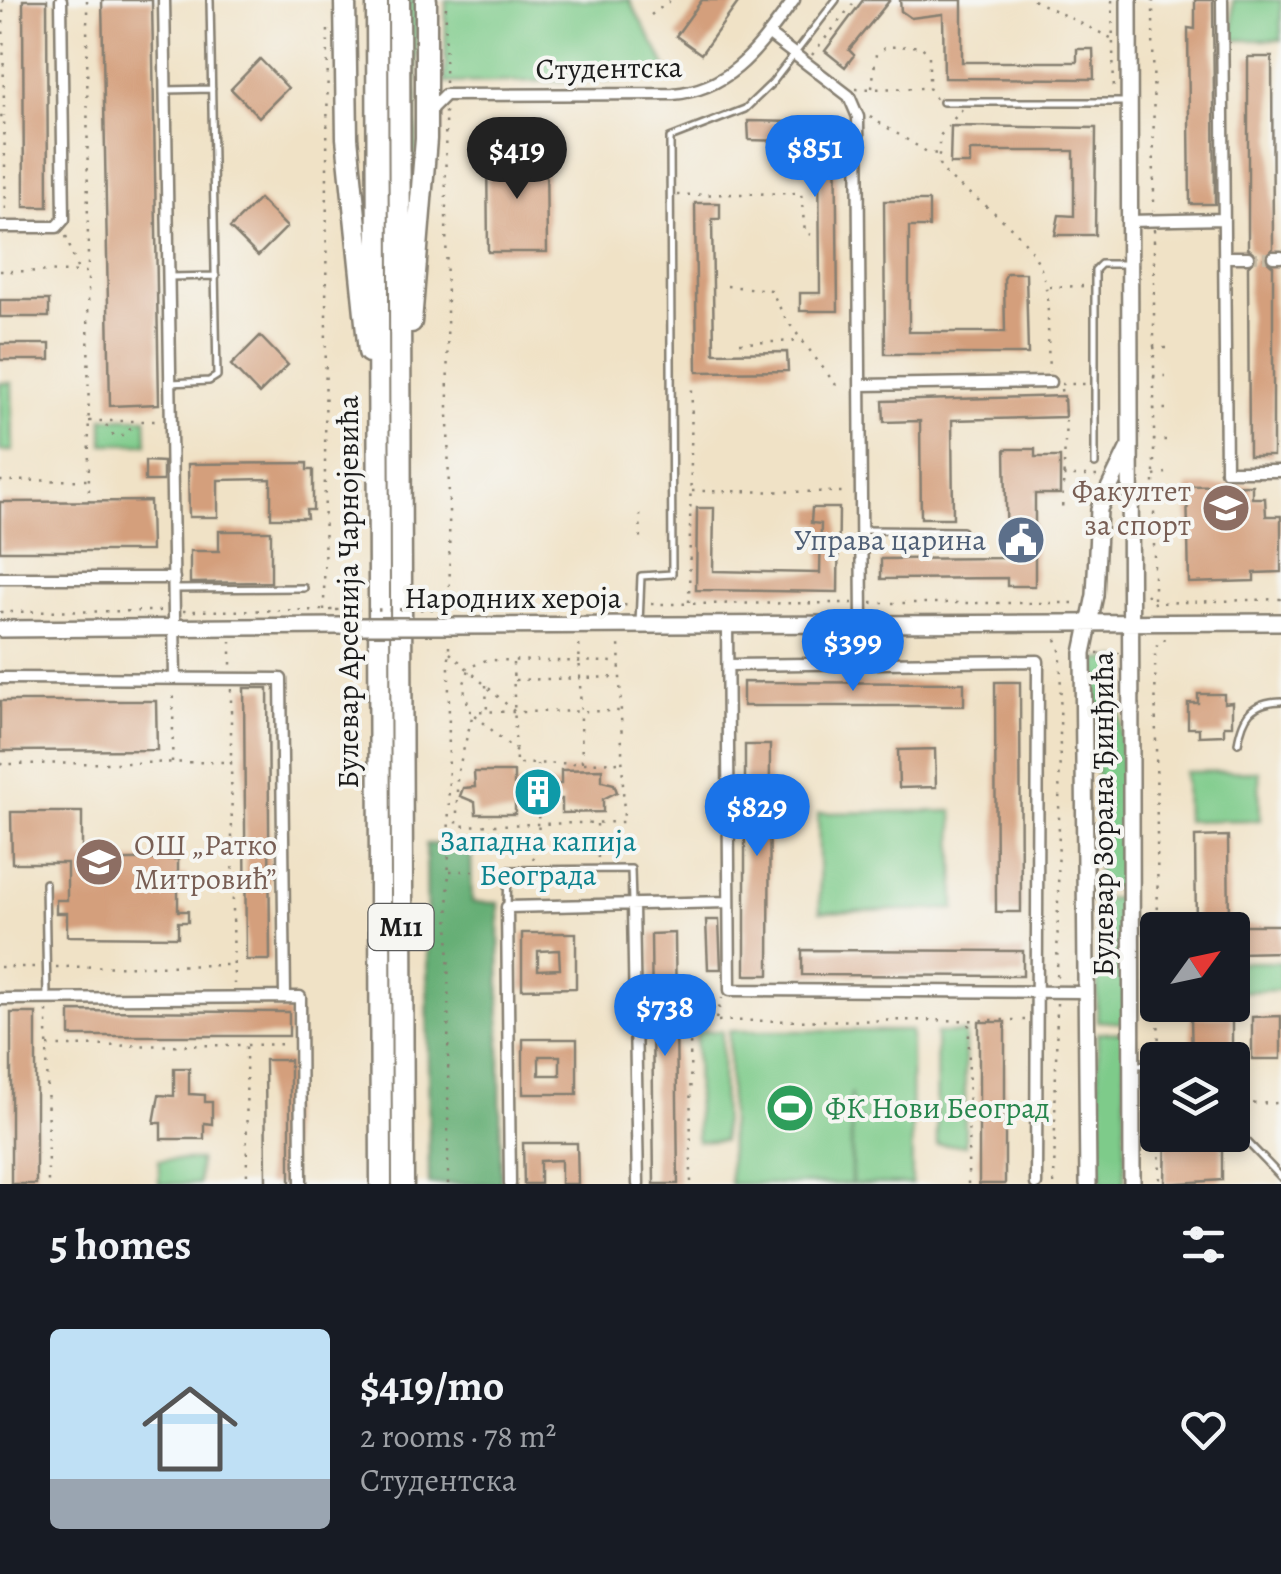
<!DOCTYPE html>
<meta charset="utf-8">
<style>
body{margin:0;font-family:Alegreya,serif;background:#242831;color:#f1f3f6;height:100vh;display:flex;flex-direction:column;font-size:38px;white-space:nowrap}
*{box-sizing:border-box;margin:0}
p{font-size:32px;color:#9ea1a6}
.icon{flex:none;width:55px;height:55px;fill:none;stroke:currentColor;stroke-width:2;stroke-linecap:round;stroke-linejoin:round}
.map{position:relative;height:1184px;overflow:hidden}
.drawer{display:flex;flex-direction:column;background:#171b24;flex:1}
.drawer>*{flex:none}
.needle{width:65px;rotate:57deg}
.controls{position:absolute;left:1140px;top:912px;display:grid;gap:20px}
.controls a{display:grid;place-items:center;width:110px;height:110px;border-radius:10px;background:#171b24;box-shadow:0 5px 15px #0003;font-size:50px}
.price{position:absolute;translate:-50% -85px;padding:0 22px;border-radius:35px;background:#1a73e8;color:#fff;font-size:32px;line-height:65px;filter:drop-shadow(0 2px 5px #0008)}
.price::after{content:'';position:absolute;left:50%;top:60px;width:30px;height:22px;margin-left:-15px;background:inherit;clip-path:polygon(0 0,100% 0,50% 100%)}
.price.selected{background:#222;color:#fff}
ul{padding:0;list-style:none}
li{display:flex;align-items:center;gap:30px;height:250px;padding:0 50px}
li+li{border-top:2px solid #363941}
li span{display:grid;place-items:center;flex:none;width:280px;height:200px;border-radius:10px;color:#555}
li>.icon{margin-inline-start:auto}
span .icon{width:120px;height:120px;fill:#fffc;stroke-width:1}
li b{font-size:42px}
h2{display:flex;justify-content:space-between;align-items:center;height:120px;padding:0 50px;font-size:42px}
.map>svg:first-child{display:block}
.green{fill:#7ecb8a;stroke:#4d7453;stroke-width:2.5}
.forest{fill:#66af76;stroke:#416649;stroke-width:2.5}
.building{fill:#d49f7c;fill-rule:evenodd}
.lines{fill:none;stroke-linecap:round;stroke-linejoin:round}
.street-tunnel{stroke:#c6baa4;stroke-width:10;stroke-dasharray:10 5;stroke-linecap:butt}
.lane-casing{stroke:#867f71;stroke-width:10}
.street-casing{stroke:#867f71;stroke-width:15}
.secondary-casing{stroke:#867f71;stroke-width:20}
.highway-casing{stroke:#867f71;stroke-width:25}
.path{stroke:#867f71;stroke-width:2.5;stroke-dasharray:2.5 8;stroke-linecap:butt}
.lane{stroke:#fff;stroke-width:5}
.street{stroke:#fff;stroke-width:10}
.secondary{stroke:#fff;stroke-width:15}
.highway{stroke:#fff;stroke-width:20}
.secondary-bridge-casing{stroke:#867f71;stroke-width:20;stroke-linecap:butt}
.path-bridge{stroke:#867f71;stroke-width:2.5;stroke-dasharray:2.5 8;stroke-linecap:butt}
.secondary-bridge{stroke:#fff;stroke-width:15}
.labels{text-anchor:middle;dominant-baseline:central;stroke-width:8;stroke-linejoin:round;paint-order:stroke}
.shield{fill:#f6f6f2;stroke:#5d5d5c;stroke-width:2.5}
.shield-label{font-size:28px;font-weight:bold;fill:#1c1c1c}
.street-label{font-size:30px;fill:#1c1c1c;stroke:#f6f6f2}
.education-label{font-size:30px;fill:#785e54;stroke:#f6f6f2;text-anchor:end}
.service-label{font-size:30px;fill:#4e5e75;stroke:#f6f6f2;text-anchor:end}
.culture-label{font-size:30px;fill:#0d838f;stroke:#f6f6f2}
.leisure-label{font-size:30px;fill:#27864d;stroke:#f6f6f2;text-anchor:start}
</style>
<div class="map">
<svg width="1281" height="1184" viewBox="0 0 1281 1184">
<rect width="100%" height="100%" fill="#f6f6f2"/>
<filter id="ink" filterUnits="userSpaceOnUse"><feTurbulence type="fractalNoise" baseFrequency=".01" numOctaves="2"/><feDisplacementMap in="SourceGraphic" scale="20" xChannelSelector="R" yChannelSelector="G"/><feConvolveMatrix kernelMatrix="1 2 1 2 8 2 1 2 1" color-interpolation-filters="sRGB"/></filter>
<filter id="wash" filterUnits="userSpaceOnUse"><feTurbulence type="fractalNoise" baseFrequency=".0048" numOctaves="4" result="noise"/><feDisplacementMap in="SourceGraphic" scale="40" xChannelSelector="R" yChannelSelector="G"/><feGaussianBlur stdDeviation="2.25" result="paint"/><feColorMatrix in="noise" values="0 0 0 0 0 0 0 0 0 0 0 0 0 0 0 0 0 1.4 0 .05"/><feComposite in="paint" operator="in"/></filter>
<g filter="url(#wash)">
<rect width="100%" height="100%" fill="#f0e2c6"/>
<path class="green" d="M 383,0 L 391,0 L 393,1184 L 384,1184 Z
M 406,0 L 417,0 L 416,148 L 405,218 Z
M 446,0 L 629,0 L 673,79 L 445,83 Z
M 1233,0 L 1281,0 L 1281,40 L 1233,40 Z
M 0,383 L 12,383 L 13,451 L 0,451 Z
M 103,418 L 146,418 L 147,444 L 103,444 Z
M 1119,658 L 1125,888 L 1098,887 L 1096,660 Z
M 1259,771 L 1260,820 L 1186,821 L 1185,772 Z
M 953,811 L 955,909 L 820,912 L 818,813 Z
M 1124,898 L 1125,1023 L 1097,1021 L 1098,899 Z
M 1232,962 L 1281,962 L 1281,990 L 1233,992 Z
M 696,1031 L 722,1031 L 723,1141 L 697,1141 Z
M 729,1031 L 911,1031 L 912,1184 L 852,1184 L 851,1093 L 851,1184 L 730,1184 Z
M 1125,1032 L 1125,1184 L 1101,1184 L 1097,1033 Z
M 936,1033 L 965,1033 L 965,1145 L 937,1145 Z
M 159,1160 L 199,1160 L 199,1184 L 159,1184 Z"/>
<path class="forest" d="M 426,844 L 471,844 L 472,902 L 499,903 L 501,1184 L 429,1184 Z"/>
<g id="blocks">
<path class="building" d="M 23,0 L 47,0 L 48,207 L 24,207 Z
M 102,0 L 152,0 L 159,404 L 110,406 Z
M 702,0 L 740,0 L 701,54 L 676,36 Z
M 863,0 L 890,0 L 849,50 L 854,55 L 845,67 L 825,51 Z
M 900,0 L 962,0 L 962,62 L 1077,62 L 1077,49 L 1093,49 L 1094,79 L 944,78 L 943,14 L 911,18 L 901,11 Z
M 1195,0 L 1213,0 L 1215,204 L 1190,204 L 1188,28 L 1195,29 Z
M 1248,57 L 1272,57 L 1273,248 L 1264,258 L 1273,266 L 1273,456 L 1249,456 L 1248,266 L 1257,256 L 1248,248 Z
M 260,59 L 288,88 L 259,117 L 231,89 Z
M 748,121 L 836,123 L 838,311 L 800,311 L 800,293 L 820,293 L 819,142 L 749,140 Z
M 951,126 L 1096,128 L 1095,235 L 1055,235 L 1059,215 L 1074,216 L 1074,151 L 970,151 L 970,164 L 950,164 Z
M 546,151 L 547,252 L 488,252 L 487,152 Z
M 259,199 L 287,227 L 258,256 L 230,228 Z
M 884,201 L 929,201 L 929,227 L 909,227 L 909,332 L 1005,332 L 1004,279 L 1007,273 L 1026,273 L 1028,354 L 885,354 Z
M 695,203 L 720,203 L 720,219 L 712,219 L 714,353 L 787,352 L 788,371 L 697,372 Z
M 0,300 L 49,300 L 49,317 L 0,317 Z
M 260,336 L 288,365 L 259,394 L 231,365 Z
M 0,344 L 50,344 L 50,360 L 0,360 Z
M 1064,396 L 1065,417 L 952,420 L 953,518 L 921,518 L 920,421 L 884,422 L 883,401 Z
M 1005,449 L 1035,449 L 1035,457 L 1060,457 L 1060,494 L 1035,494 L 1035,586 L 1007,586 L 1007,578 L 881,579 L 881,559 L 1007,558 Z
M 145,461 L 163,462 L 163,481 L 145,481 Z
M 307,463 L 307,470 L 313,470 L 313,510 L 306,510 L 307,518 L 271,518 L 271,479 L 218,480 L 218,517 L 189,517 L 188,464 Z
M 1252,485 L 1252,498 L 1265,498 L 1266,516 L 1281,516 L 1281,572 L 1254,573 L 1254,581 L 1189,583 L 1187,486 Z
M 150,501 L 151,551 L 0,551 L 0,502 Z
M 697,508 L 714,508 L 713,571 L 820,573 L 821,524 L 811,523 L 812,508 L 839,508 L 838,592 L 696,590 Z
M 219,531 L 271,531 L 271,582 L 190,583 L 190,551 L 219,551 Z
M 743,682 L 964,683 L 964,706 L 743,706 Z
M 995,682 L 1020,682 L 1021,912 L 996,912 Z
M 244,688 L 268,688 L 270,960 L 246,960 Z
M 1198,694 L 1224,694 L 1224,703 L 1232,702 L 1232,726 L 1224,726 L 1224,735 L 1199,736 L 1199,728 L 1188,728 L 1188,703 L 1198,703 Z
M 0,701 L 156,701 L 157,750 L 0,751 Z
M 745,745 L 770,745 L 769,975 L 745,975 Z
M 935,749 L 936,787 L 899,788 L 898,750 Z
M 602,769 L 602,781 L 614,784 L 617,792 L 603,799 L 603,812 L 562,813 L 562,799 L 515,800 L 515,814 L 476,814 L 475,802 L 460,796 L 463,788 L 475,787 L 474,772 L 514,772 L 514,785 L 561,784 L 561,770 Z
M 11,812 L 82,812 L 82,861 L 178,859 L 178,875 L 187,875 L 187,886 L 178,886 L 178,911 L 188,911 L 188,922 L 178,922 L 178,937 L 67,936 L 67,913 L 56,913 L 56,900 L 67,900 L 67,863 L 12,863 Z
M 1228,836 L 1229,930 L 1196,930 L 1195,837 Z
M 706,920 L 719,920 L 721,969 L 708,969 Z
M 1236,925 L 1281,925 L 1281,952 L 1237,953 Z
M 522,933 L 576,933 L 576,988 L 522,989 ZM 559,950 L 560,969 L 538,970 L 538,951 Z
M 675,933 L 678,1184 L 654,1184 L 651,934 Z
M 802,950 L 1023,951 L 1023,976 L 802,975 Z
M 70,1011 L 289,1012 L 289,1036 L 70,1036 Z
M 11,1013 L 36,1013 L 36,1184 L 11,1184 Z
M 1232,1016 L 1232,1059 L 1192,1060 L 1191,1017 Z
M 1281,1016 L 1281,1059 L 1252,1059 L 1252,1017 Z
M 979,1022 L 1005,1022 L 1005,1184 L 979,1184 Z
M 523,1039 L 577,1039 L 577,1094 L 523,1094 ZM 539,1056 L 560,1056 L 560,1075 L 539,1075 Z
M 265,1060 L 290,1060 L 290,1184 L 266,1184 Z
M 174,1068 L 189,1068 L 189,1094 L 205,1095 L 205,1102 L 212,1102 L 212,1124 L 204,1123 L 204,1139 L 161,1139 L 161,1123 L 154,1123 L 159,1095 L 174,1096 Z
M 1166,1135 L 1222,1136 L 1222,1180 L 1165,1184 Z
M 523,1143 L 577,1143 L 578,1184 L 561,1184 L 561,1160 L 540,1161 L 540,1184 L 524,1184 Z"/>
</g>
</g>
<g filter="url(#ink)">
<use href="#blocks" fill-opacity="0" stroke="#867f71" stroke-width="2.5"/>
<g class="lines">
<path class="street-tunnel" d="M 1248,257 L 1273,257"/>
<g class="lane-casing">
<path id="lane" d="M 166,90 L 212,89
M 943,102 L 1125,102
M 169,277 L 216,276
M 171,383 L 209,381 L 217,376 L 210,0
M 1095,464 L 1095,270 L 1101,264 L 1125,264
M 862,530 L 962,531
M 174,589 L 304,588
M 639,624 L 641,576 L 672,574 L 670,138 L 745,109 L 772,83 L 836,0
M 1238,743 C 1243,715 1251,702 1281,701
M 45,883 L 47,998
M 507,907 L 508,870 L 631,869 L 632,903
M 1133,1065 L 1158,1065
M 1232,1126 L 1281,1177"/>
</g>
<g class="street-casing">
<path id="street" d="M 164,0 L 175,678
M 1222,0 L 1226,471 L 1281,471
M 768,34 L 849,96 L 858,117 L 862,624
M 427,113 L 445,95 L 673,94 C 734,89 760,45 794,0
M 1129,221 L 1224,219
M 0,227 L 57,227 L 64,219 L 61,0
M 1224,257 L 1248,257
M 1273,257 L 1281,257
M 862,385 L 1050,382
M 0,578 L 174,578
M 727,624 L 730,990 L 1085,992
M 728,665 L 1038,661 L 1036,1184
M 0,678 L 281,679 L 285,997
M 633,906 L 638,1184
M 0,999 L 300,997 L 301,1184
M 510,1184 L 507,907 L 729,902"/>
</g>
<g class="secondary-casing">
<path id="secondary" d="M 1129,0 L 1132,1184
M 445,626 L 1281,622
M 0,629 L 342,626
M 1088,1184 L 1083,653 L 1095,595 L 1099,509 L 1128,449"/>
</g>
<g class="highway-casing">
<path id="highway" d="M 345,0 L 347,138 L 369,352
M 377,0 L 381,1184
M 399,0 L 403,1184
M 411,322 L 426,139 L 426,0"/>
</g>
<path class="path" d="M 3,0 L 4,116
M 87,0 L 88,270
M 1033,0 L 1113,39
M 1112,0 L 1114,93
M 1153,0 L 1154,211
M 651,15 L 671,0
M 812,55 L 856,0
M 445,83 L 446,0
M 872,88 L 876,54 L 886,47 L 921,46 L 929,55 L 929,88 L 937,101
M 856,89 L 928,88
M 962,109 L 939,137 L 939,164 C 948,181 971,194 986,206 C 1061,265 1045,286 1049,372
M 445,111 L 450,608
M 0,116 L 4,116 L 6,216
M 870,117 L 927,152 L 937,154
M 677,195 L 801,193 L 805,233 L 816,236
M 1154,229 L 1154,601
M 66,236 L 78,271
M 0,271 L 88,272 L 89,501
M 727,286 L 771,290 L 785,318 L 836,385
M 1049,287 L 1086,286
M 740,343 L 804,341
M 1153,348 L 1166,348
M 1153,376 L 1165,376
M 1061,384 L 1088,384
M 1061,389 L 1066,418 L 1062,511
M 1153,409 L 1166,409
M 89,421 L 160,421
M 106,425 L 114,436 L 125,436 L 135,423
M 1153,440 L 1166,440
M 1063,476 L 1099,476
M 1154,476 L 1166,473
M 0,481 L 88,480
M 692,491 L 849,492
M 640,514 L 641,540
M 1146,594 L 1154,603 L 1281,599
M 689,602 L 692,385
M 871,603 L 1078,603
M 651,604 L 853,603
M 435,609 L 633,605
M 324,610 L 328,22
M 183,611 L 336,610
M 0,612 L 165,611
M 1056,639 L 1061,653 L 1057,980
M 231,641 L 231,666
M 450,653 L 515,712 L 619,711
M 1097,653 L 1119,653
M 513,663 L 516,764 L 582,763 L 579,640
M 515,680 L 617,677
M 486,685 L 487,712
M 231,689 L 231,761
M 514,712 L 470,711 L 463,686 L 470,667 L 486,660 L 618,662
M 516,752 L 473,713 L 457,775 L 457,826 L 624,822 L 619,641
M 172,762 L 174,690
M 584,763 L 621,762
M 0,764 L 231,762 L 234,984
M 597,824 L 598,861
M 533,859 L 539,848 L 537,764
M 450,871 L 474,871
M 1158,930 L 1155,653 L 1158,642 L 1172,637
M 0,967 L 38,967
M 56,967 L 233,965
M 1158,1005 L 1159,1059
M 47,1011 L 48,1184
M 716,1019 L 722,998
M 676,1021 L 1025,1020
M 690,1022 L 691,1184
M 247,1045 L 289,1044
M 48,1046 L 246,1045 L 247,1184
M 1232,1104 L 1281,1103
M 1159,1135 L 1160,1184
M 448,1184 L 449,640
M 968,1184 L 969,1022
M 1054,1184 L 1057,1003"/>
<use href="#lane" class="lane"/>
<use href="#street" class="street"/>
<use href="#secondary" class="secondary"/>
<use href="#highway" class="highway"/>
<g class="secondary-bridge-casing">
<path id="secondary-bridge" d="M 342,626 L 445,626"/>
</g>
<path class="path-bridge" d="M 336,610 L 435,609"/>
<use href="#secondary-bridge" class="secondary-bridge"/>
</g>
</g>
<defs>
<g id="university-disc" transform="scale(2.5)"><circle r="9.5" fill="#8d6e63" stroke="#f6f6f2"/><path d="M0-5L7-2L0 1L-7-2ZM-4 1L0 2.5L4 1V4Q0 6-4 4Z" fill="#fff"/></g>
<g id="civic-disc" transform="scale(2.5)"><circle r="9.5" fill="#5c6f8a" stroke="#f6f6f2"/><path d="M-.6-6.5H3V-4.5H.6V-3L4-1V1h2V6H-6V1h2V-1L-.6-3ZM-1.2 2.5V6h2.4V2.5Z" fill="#fff"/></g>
<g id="building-disc" transform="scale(2.5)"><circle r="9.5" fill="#0f9aa8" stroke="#f6f6f2"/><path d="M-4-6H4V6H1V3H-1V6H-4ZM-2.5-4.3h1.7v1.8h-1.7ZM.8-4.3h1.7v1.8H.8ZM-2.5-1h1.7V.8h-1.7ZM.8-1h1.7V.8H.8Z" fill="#fff"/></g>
<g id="school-disc" transform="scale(2.5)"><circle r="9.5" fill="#8d6e63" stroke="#f6f6f2"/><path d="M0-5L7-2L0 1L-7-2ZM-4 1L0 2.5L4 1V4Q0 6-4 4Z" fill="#fff"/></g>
<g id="stadium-disc" transform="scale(2.5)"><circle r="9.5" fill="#2e9e5b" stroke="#f6f6f2"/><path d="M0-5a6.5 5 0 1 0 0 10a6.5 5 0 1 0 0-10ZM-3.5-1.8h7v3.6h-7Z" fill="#fff"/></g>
</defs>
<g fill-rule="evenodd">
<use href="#university-disc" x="1226" y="508"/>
<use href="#civic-disc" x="1021" y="540"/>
<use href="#building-disc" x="538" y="792"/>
<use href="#school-disc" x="99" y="862"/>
<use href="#stadium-disc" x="790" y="1108"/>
</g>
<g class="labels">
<rect class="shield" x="368.5" y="904" width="65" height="46" rx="8"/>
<g class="shield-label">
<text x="401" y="927">M11</text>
</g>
<g class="street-label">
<text transform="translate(609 68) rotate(-1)">Студентска</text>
<text transform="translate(348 592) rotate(-90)">Булевар Арсенија Чарнојевића</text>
<text x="513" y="598">Народних хероја</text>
<text transform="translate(1103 814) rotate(-90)">Булевар Зорана Ђинђића</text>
</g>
<g class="education-label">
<text x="1191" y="491">Факултет<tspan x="1191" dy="34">за спорт</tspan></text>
<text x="134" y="845" text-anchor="start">ОШ „Ратко<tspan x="134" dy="34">Митровић”</tspan></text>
</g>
<g class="service-label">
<text x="986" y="540">Управа царина</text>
</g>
<g class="culture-label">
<text x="538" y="841">Западна капија<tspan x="538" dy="34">Београда</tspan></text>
</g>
<g class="leisure-label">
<text x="825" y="1108">ФК Нови Београд</text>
</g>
</g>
</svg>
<div class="controls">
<a><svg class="needle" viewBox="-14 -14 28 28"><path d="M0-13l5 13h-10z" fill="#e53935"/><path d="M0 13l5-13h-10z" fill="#9ea1a6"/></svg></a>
<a><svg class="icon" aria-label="layers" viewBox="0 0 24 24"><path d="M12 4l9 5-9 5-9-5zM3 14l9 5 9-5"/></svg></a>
</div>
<b class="price" style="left:815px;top:200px">$851</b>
<b class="price selected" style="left:517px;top:202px">$419</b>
<b class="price" style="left:853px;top:694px">$399</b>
<b class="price" style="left:757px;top:859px">$829</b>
<b class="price" style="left:665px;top:1059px">$738</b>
</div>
<section class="drawer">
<h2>5 homes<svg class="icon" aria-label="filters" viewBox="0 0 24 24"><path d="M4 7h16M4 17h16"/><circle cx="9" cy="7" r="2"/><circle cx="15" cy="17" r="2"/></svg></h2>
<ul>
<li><span style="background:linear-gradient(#bfe0f5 75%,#9aa5b1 0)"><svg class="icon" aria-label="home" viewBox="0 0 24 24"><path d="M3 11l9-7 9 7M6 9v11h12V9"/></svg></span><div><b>$419/mo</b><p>2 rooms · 78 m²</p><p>Студентска</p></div><svg class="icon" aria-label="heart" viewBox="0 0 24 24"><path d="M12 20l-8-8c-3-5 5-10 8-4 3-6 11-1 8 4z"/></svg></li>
</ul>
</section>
